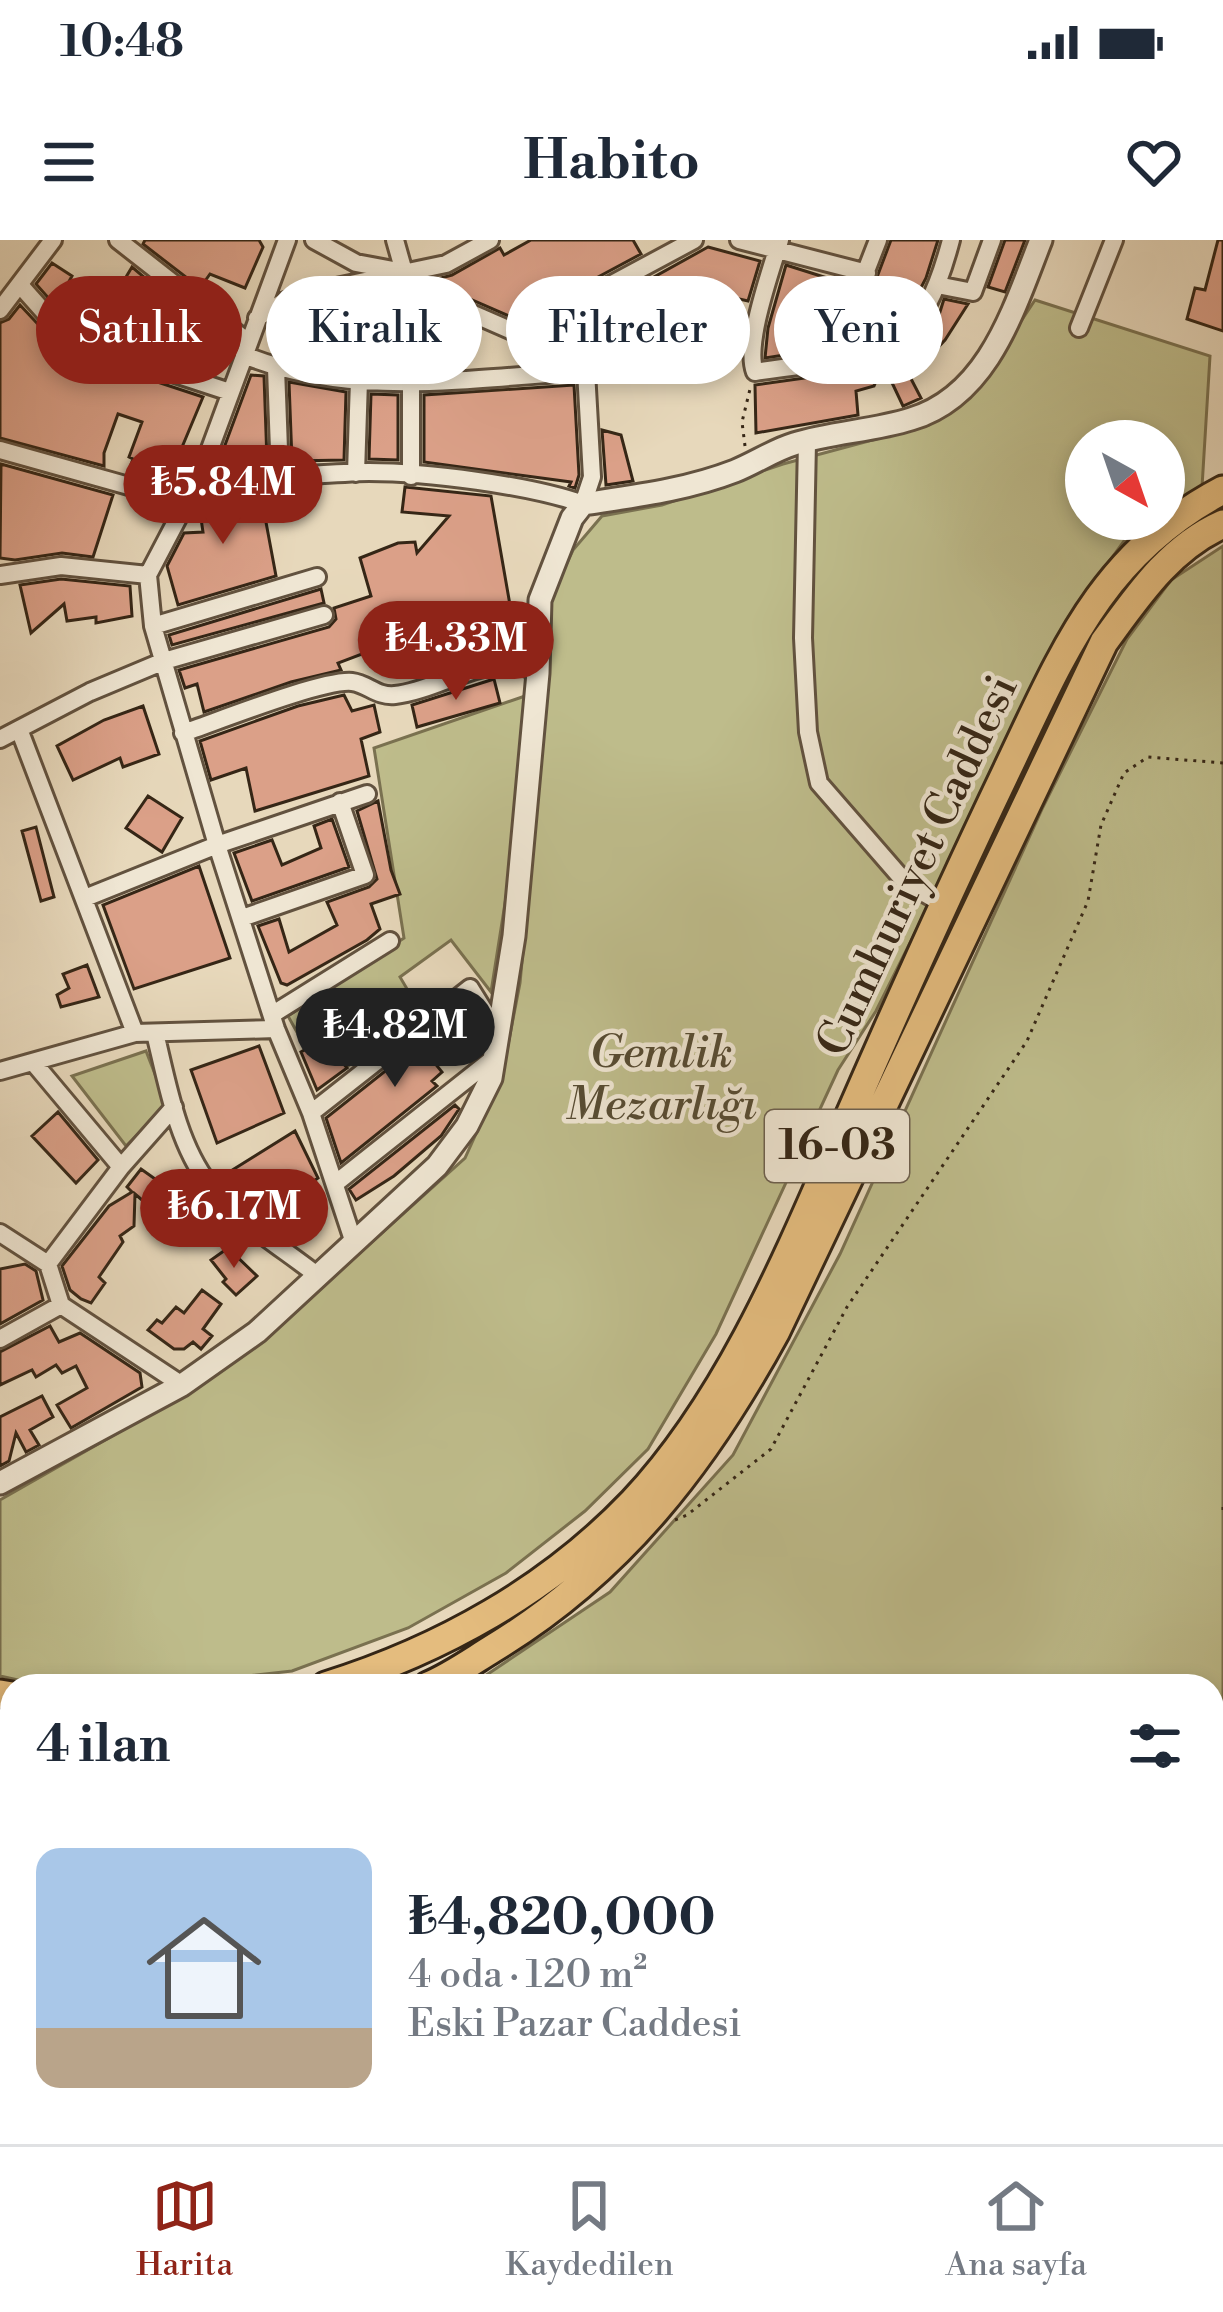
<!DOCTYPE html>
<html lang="tr">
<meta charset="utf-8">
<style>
body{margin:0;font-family:"Libre Bodoni",serif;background:#f2f2f3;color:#1f2937;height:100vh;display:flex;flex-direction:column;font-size:45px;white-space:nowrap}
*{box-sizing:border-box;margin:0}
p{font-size:39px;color:#747a83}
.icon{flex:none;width:66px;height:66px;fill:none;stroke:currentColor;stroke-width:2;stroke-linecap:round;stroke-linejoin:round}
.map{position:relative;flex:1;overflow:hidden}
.details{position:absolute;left:0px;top:1434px;width:1224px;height:471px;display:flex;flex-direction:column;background:#fff;border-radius:36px 36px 0 0;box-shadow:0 6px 18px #0003}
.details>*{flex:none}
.hud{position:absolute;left:36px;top:36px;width:1152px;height:108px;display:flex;gap:24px}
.needle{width:78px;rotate:140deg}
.controls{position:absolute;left:1065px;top:180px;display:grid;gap:24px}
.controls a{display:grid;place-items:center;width:120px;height:120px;border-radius:50%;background:#fff;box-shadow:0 6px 18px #0003;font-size:60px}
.price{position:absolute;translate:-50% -102px;padding:0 27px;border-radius:42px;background:#8f2418;color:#fff;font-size:39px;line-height:78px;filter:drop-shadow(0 3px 6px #0008)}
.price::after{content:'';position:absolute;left:50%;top:72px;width:36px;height:27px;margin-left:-18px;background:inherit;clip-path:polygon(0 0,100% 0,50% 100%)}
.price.active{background:#222;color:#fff}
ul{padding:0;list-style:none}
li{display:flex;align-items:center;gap:36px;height:300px;padding:0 36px}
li+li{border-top:3px solid #e0e1e3}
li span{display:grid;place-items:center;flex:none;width:336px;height:240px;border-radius:24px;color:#555}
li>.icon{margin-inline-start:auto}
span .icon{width:144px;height:144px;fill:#fffc;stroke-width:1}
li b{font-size:51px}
h2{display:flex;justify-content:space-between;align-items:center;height:144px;padding:0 36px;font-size:51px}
.chip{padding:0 42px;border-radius:54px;background:#fff;box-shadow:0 6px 18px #0003;font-size:42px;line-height:108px}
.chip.active{background:#8f2418;color:#fff}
.status{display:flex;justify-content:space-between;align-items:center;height:84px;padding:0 60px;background:#fff;direction:ltr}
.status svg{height:33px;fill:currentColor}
header{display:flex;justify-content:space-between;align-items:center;height:156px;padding:0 36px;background:#fff;font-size:54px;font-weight:700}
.tabs{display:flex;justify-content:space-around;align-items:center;height:168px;border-top:3px solid #e0e1e3;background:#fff;font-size:33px;color:#747a83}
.tabs a{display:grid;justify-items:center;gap:6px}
.tabs .active{color:#8f2418}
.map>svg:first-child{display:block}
.green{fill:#bebc8b;stroke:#7a7150;stroke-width:3}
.building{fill:#dba088;stroke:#352616;stroke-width:3;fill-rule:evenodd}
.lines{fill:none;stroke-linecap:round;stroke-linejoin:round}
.minor-casing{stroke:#62523f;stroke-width:22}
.tertiary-casing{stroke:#62523f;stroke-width:27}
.primary-casing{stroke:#352616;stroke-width:33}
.path{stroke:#352616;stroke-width:3;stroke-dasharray:3 6;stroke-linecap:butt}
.minor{stroke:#efe6d3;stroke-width:16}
.tertiary{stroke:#efe6d3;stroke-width:21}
.primary{stroke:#e4bc7e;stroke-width:27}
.labels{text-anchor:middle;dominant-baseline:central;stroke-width:9;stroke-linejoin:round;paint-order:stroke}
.shield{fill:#efe6d3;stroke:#6d604f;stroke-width:3}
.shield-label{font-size:42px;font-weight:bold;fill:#352616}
.street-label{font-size:45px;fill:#352616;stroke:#efe6d3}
.park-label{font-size:45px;font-style:italic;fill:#574c33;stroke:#efe6d3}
</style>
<div class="status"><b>10:48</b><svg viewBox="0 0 49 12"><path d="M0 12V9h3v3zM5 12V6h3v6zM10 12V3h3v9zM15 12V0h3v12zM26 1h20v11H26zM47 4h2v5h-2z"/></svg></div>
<header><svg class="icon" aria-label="menu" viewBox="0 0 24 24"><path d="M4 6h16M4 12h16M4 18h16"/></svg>Habito<svg class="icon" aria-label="heart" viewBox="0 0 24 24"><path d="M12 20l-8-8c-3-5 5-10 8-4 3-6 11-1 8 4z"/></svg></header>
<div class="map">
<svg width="1223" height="1904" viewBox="0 0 1223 1904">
<rect width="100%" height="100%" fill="#e7d8bb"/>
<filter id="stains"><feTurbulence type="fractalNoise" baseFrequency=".00167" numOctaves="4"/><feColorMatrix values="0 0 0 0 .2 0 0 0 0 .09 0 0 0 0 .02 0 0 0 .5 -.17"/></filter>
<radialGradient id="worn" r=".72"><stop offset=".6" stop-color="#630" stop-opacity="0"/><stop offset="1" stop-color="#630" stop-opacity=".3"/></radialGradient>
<path class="green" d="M 1035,60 L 1210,116 L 1202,247 L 1164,266 L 1164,201 L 1086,201 L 1086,279 L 1147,279 L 1124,301 L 1080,362 L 876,771 L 838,830 L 716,1094 L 648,1209 L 585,1271 L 506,1333 L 408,1388 L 292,1431 L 167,1445 L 45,1446 L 0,1436 L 0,1260 L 149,1175 L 273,1091 L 465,918 L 502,836 L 520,743 L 545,473 L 544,397 L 552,355 L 573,310 L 602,276 L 662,265 L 783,224 L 929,185 L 976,149 Z
M 1223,306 L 1223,1904 L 0,1904 L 0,1514 L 12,1517 L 12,1893 L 1212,1893 L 1212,1446 L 470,1446 L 610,1352 L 733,1215 L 840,1014 L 1043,567 L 1127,399 L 1171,340 Z
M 528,455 L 512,619 L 491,752 L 451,700 L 400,737 L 420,771 L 344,829 L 324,793 L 303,803 L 288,776 L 404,698 L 374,508 Z
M 146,811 L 167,865 L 126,906 L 72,836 Z"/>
<path class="building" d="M 145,0 L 259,0 L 263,7 L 245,48 L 210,34 L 200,48 L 143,4 Z
M 531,0 L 633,0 L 641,14 L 518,80 L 461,55 L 437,39 L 452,35 L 500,8 L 504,15 Z
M 891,0 L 938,0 L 926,38 L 912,65 L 907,63 L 896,85 L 856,104 L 765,118 L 768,88 L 786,25 L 843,43 L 831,77 L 836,94 L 848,97 L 857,90 Z
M 1005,0 L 1025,0 L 1005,52 L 988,47 Z
M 1218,0 L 1223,0 L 1223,91 L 1187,79 L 1195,48 L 1205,50 Z
M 708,7 L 760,21 L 748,61 L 726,56 L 742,89 L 740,104 L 724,113 L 698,125 L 692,114 L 647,120 L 620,80 L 597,89 L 585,100 L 546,97 ZM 698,60 L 712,85 L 672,113 L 657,83 Z
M 52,23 L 72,36 L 61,56 L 87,73 L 92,64 L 105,72 L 132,27 L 220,101 L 211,130 L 75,88 L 36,44 Z
M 378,51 L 384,54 L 392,79 L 374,84 L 373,129 L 329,124 L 331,96 L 279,107 L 275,82 Z
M 944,59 L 968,64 L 945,100 L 926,120 L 907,131 L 921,158 L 903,166 L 886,130 L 939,75 Z
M 414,63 L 418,77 L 442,73 L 463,83 L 471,95 L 456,104 L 455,101 L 408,114 L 390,68 Z
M 20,65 L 63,111 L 203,157 L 172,231 L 152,226 L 148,238 L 128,233 L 133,219 L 129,217 L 142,182 L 118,174 L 104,213 L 104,226 L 0,198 L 0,83 L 9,79 Z
M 884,122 L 874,146 L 856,151 L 858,175 L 756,193 L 755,145 L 833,134 Z
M 251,135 L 264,136 L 267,221 L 265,225 L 228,225 L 223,220 L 225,205 Z
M 289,142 L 346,152 L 344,220 L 292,221 Z
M 574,145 L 579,235 L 575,248 L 569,246 L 571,242 L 424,222 L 424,155 Z
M 371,154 L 398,155 L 398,220 L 369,219 Z
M 602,190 L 621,195 L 633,241 L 606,245 Z
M 1,224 L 113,255 L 93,317 L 62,313 L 15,320 L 0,318 Z
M 405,247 L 491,256 L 518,411 L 462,421 L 455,396 L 469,395 L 461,365 L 426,374 L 412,371 L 408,381 L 388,383 L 399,400 L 338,423 L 341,430 L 291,442 L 204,472 L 197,444 L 185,448 L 179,430 L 329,387 L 336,379 L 334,368 L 371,356 L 360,318 L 398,303 L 415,302 L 417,313 L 449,276 L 402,272 Z
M 212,250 L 260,250 L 276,336 L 178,365 L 167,326 L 184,293 L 203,292 L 199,265 Z
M 61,339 L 130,346 L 132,376 L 96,383 L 96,377 L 67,381 L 64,364 L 31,393 L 20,345 Z
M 321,349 L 324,363 L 172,405 L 169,395 Z
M 494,439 L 500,463 L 417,487 L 412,465 Z
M 344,455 L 352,471 L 374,465 L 380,492 L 361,499 L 369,536 L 255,571 L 246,528 L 211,540 L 200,501 L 298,466 Z
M 143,466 L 159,514 L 123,527 L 120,518 L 73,540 L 57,506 L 104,480 Z
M 148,556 L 182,578 L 162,612 L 126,588 Z
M 378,561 L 391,630 L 400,654 L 371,664 L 380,689 L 367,700 L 287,745 L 281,743 L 258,686 L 279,679 L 289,712 L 337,685 L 327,662 L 369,647 L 377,639 L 357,571 Z
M 332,579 L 349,627 L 252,661 L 234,613 L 272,600 L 282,625 L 321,608 L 314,586 Z
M 36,587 L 54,657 L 41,661 L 22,591 Z
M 199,626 L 230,718 L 134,749 L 103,665 Z
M 87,725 L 99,757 L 61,767 L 57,755 L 69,748 L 63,734 Z
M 461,771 L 468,784 L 462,791 L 477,809 L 464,819 L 451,804 L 433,821 L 442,832 L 432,841 L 437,846 L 341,923 L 326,878 Z
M 324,799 L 347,828 L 317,850 L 301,812 Z
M 259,806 L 284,873 L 217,903 L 191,830 Z
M 455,865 L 459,869 L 441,896 L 394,936 L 356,960 L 349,949 Z
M 58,872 L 98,920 L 76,943 L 32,896 Z
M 295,891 L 318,938 L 268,974 L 226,934 Z
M 141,929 L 165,946 L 160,952 L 166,965 L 153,960 L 149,966 L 135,954 L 134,986 L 120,996 L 123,1002 L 99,1037 L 105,1043 L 91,1063 L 81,1059 L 70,1050 L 62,1026 L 109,966 L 132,952 L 127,947 Z
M 228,1008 L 257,1036 L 236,1055 L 223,1042 L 226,1039 L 211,1020 Z
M 25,1024 L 36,1031 L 43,1060 L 0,1084 L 0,1029 Z
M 202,1050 L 221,1064 L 203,1089 L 212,1096 L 201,1109 L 193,1102 L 184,1109 L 174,1109 L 148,1090 L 157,1080 L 162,1083 L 176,1067 L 184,1073 Z
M 50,1086 L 59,1102 L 80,1093 L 140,1133 L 142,1147 L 71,1188 L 57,1165 L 87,1148 L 76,1126 L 62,1133 L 56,1125 L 36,1137 L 32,1130 L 0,1145 L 0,1112 Z
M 42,1156 L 53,1177 L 30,1190 L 39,1205 L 26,1212 L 16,1193 L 9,1221 L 0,1226 L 0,1177 Z"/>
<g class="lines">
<g class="minor-casing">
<path id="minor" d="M 118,0 L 248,102
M 287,0 L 200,236 L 148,335 L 153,386 L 217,605 L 276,789 L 311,873 L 354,1003
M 314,0 L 356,23 L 404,32 L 455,66 L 519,94 L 694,0
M 395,0 L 404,32
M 739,0 L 867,33
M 780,0 C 771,31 744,104 755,132 C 873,113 916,132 951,0
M 20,45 L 68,99 L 230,152
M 937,45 L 973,52 L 992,0
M 0,70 L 53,0
M 257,78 L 285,61 L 322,50 L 446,24 L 490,0
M 845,85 L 878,0
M 1079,88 L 1114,0
M 276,128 L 280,237
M 807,202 L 803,398 L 808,492 L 819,543 L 905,642 L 943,664
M 0,210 L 186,262
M 356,233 L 359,140
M 200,236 C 256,242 313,233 369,232 C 425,232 530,245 583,264 L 592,237 L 586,131 C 474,138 351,159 244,115
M 411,236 L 411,142
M 0,335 L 61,326 L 148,335
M 153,386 L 317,337
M 19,489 L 135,793
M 183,493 C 216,482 323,439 352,442 C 368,444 377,457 395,455 C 442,450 494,407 538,433
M 0,499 L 90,452 L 164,421 L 324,375
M 85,658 L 217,605 L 367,554
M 242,678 L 365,635 L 340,562
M 273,774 L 390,701
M 155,793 C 167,842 177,903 209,944 C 236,981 283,1008 318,1036
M 33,822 L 121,927
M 0,831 L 135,793 L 276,789
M 311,873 L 470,748 L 498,793
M 336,943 L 495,817
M 0,993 L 48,1024 L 61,1065
M 48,1024 L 121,927 L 174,867
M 0,1099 L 61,1065 L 182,1145"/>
</g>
<g class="tertiary-casing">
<path id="tertiary" d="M 0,1243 L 182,1145 L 257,1092 L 437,926 L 467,886 L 491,838 L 514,696 L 538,433 L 540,360 L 572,278 L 583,264 C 635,256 686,250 735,231 C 755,223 774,210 794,204 C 832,192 873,191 911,179 C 989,156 1014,68 1041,0"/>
</g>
<g class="primary-casing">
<path id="primary" d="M 326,1446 C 441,1410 549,1350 633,1262 C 732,1157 792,1007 849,877 C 900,760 952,645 1007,530 C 1063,413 1101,314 1223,250
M 428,1446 C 450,1437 471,1422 492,1409 C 621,1331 704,1223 776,1091 L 1104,402 C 1137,357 1169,308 1223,284
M 0,1454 L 12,1456
M 0,1486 L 12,1488"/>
</g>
<path class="path" d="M 745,206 L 742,182 L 751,145
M 1223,1267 L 1223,1276
M 675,1280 L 687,1275 L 771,1209 L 847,1067 L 1027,801 L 1088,661 L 1101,585 L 1124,533 L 1148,517 L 1223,523
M 1212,1636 L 1223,1622
M 1212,1735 L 1223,1721
M 1158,1893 L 1167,1904
M 1047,1904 L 1051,1893"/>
<use href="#minor" class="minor"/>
<use href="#tertiary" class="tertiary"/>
<use href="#primary" class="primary"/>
</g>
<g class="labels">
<rect class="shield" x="765" y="870" width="144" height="72" rx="9"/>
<g class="shield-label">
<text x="837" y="906">16-03</text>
</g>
<g class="street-label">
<text transform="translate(918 626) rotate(-65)">Cumhuriyet Caddesi</text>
</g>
<g class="park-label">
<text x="661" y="813">Gemlik<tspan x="661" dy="52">Mezarlığı</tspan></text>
</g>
</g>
<rect width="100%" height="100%" filter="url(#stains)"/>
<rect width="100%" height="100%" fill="url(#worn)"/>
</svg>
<div class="controls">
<a><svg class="needle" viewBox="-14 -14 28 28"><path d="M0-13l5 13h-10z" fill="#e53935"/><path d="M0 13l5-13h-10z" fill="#747a83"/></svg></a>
</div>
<b class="price" style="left:223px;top:307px">₺5.84M</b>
<b class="price" style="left:456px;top:463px">₺4.33M</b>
<b class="price active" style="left:395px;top:850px">₺4.82M</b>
<b class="price" style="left:234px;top:1031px">₺6.17M</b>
<div class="hud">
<a class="chip active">Satılık</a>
<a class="chip">Kiralık</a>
<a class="chip">Filtreler</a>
<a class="chip">Yeni</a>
</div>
<section class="details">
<h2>4 ilan<svg class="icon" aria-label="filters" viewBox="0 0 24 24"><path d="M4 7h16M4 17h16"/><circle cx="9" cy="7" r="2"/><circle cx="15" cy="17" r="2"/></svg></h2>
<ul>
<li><span style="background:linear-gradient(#a9c7e8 75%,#b9a48a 0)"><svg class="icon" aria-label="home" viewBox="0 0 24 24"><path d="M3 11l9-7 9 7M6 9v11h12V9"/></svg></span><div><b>₺4,820,000</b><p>4 oda · 120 m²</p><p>Eski Pazar Caddesi</p></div></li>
</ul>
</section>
</div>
<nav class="tabs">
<a class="active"><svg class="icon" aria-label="map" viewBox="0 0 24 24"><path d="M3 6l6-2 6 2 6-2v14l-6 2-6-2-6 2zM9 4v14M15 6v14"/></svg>Harita</a>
<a><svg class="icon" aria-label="saved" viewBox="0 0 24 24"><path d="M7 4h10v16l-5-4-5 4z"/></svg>Kaydedilen</a>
<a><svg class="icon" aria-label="home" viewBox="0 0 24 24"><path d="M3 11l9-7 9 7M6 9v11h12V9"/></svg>Ana sayfa</a>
</nav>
